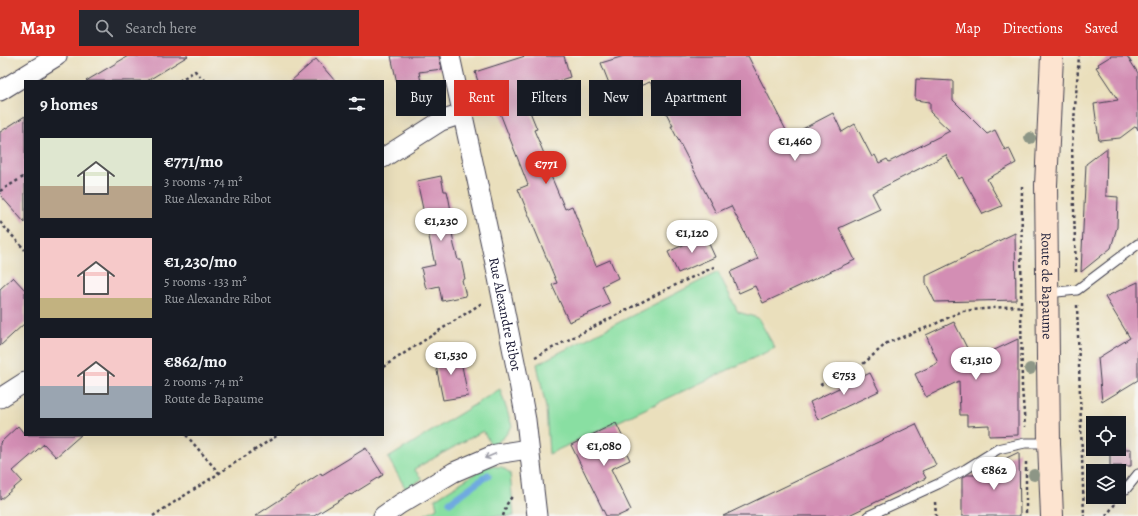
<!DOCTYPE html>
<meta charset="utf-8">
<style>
body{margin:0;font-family:Alegreya,serif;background:#242831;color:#f1f3f6;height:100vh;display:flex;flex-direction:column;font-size:15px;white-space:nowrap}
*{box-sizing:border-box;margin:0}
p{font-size:13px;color:#9ea1a6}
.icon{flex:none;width:22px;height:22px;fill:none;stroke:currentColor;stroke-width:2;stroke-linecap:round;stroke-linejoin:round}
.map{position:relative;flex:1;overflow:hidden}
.details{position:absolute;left:24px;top:24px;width:360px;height:356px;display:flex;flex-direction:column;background:#171b24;border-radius:0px;box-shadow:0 4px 16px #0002}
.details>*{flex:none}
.banner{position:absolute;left:396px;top:24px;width:380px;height:36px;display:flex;gap:8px}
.tools{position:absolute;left:1086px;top:360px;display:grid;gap:8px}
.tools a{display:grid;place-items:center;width:40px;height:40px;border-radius:0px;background:#171b24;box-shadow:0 4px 16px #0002;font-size:20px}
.price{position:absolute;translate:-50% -34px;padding:0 9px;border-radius:14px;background:#fff;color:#222;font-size:13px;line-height:26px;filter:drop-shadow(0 1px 2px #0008)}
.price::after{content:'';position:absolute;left:50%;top:24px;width:12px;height:9px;margin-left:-6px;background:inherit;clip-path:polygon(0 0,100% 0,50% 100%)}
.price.active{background:#d93025;color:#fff}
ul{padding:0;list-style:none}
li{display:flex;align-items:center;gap:12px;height:100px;padding:0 16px}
li span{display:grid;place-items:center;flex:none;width:112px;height:80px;border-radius:0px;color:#555}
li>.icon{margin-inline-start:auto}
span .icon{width:48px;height:48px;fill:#fffc;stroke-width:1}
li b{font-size:17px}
h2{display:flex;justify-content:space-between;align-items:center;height:48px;padding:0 16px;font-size:17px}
.tag{padding:0 14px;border-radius:0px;background:#171b24;box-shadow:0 4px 16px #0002;font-size:14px;line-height:36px}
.tag.active{background:#d93025;color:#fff}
header{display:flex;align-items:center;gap:24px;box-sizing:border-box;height:56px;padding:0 20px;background:#d93025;color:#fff}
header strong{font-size:19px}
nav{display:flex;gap:22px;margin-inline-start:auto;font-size:14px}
.search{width:280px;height:36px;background:#242831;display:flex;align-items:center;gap:10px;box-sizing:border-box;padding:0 14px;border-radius:0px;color:#9ea1a6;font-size:15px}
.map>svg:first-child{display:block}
.green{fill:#89dfa2;stroke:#56806e}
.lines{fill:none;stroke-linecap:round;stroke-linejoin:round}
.stream{stroke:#6faae0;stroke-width:7}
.building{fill:#d38eb4}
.service-casing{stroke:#403e4e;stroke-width:11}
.minor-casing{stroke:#403e4e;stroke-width:21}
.secondary-casing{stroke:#403e4e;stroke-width:24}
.path{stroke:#403e4e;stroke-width:2.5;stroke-dasharray:3 3;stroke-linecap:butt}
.service{stroke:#fff;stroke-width:9}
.minor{stroke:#fff;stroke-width:19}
.secondary{stroke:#fde4d0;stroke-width:22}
.tree{fill:#8d9686}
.oneway{stroke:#9c9ca7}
.labels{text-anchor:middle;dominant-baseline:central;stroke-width:4;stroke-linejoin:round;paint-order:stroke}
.street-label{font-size:14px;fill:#22223b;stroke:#f6f6f2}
</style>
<header>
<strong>Map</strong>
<div class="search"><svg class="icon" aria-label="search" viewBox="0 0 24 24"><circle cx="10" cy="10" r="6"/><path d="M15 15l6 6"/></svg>Search here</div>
<nav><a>Map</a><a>Directions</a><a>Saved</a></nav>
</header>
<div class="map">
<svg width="1138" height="460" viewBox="0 0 1138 460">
<rect width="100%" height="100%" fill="#f6f6f2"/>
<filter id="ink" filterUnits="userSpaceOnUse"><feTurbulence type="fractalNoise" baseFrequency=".025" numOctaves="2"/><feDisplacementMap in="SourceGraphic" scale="8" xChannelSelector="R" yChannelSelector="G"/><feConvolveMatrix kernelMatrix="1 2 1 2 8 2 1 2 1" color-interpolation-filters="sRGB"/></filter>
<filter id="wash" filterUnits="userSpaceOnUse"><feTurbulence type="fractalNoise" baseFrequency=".012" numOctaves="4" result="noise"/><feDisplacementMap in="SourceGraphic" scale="16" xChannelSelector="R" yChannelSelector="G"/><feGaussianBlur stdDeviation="0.9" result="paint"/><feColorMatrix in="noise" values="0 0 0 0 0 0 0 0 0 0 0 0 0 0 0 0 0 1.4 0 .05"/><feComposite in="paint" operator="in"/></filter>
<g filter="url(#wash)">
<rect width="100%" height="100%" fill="#eadfbc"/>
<path class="green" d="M 718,216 L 738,256 L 758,262 L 775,292 L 549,398 L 546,352 L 537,308 Z
M 500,333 L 512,370 L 504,381 L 492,390 L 483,375 L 414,413 L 422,423 L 406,433 L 388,402 Z
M 487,410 L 502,411 L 510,417 L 514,460 L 422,460 L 437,452 L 435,443 Z"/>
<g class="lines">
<path class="stream" d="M 450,446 L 488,419"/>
</g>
<g id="blocks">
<path class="building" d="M 128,0 L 188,0 L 147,25 L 86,25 Z
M 391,0 L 439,0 L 442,13 L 419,16 L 422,31 L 399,36 Z
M 525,0 L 564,0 L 570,21 L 522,36 L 537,73 L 534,74 L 553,119 L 551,120 L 565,153 L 572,150 L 596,210 L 610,204 L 618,222 L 602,230 L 610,248 L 569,266 L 552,229 L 557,227 L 518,133 L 528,129 L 498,52 L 495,53 L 492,45 L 485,48 L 475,16 Z
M 624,0 L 748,0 L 789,80 L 833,57 L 842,76 L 855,68 L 872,101 L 875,99 L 879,107 L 887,103 L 889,106 L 950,75 L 930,56 L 930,46 L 915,44 L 916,23 L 953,25 L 953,44 L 987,78 L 995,74 L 1005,94 L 1009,92 L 1016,107 L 987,123 L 1002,150 L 983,158 L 962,121 L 959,123 L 946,99 L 872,137 L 880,153 L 839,172 L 855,204 L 763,247 L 755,230 L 739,237 L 730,216 L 758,203 L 731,150 L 716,157 L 671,70 L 673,70 L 650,26 L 614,40 L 601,7 Z
M 1111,0 L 1127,0 L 1138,17 L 1138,74 L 1136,70 L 1120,82 L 1099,84 L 1094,48 L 1118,44 L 1096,11 L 1099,10 L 1098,8 Z
M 316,3 L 335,25 L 291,25 L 308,10 Z
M 25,60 L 25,167 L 0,139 L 0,76 Z
M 1107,92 L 1106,140 L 1118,141 L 1117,171 L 1111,192 L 1081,216 L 1086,108 Z
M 441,120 L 444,135 L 447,135 L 449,144 L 451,155 L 449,156 L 454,189 L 458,204 L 461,204 L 465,223 L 462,224 L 466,240 L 442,245 L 439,230 L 426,233 L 421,212 L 435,209 L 417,125 Z
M 1015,177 L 1016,244 L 935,246 L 926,227 L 926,220 Z
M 705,179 L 715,201 L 678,217 L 668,196 Z
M 13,221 L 25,234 L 25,267 L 0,290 L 0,233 Z
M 1138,226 L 1138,324 L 1102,346 L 1098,302 L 1130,282 L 1105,241 Z
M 954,266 L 973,304 L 1018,283 L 1018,379 L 989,380 L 989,369 L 967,370 L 967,359 L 960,359 L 959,325 L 926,341 L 915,318 L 938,307 L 926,279 Z
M 459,295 L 468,340 L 443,344 L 434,300 Z
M 870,317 L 879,335 L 818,364 L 810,346 Z
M 616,367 L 626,388 L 623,389 L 630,404 L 611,413 L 631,454 L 618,460 L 606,460 L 571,389 Z
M 916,368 L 936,409 L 922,415 L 926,422 L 847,460 L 723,460 Z
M 18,370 L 25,379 L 81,379 L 56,401 L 44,388 L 13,415 L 22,425 L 0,444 L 0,387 Z
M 366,392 L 383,419 L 351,439 L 350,438 L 314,460 L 255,460 L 321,417 L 322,419 Z
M 1110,393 L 1131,393 L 1131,410 L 1110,410 Z
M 1019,396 L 1020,460 L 962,460 L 962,422 L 967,419 L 990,419 L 990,410 Z"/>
</g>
</g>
<g filter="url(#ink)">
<use href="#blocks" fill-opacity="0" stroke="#403e4e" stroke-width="1"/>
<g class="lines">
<g class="service-casing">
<path id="service" d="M 1047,237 L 1077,234 L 1138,188
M 1126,433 L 1138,418
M 868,460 L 938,428 L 966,413 L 998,393 L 1025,387 L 1049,387"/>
</g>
<g class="minor-casing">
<g id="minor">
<path id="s1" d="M 450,0 L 495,207 L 517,316 L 526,364 L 537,460"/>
<path d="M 0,35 L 57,0"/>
<path d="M 383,102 L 441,65 L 462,58"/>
<path d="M 0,342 L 25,326"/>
<path d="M 383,460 L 400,448 L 454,416 L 496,398 L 528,393"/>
</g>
</g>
<g class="secondary-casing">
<g id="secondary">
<path id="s2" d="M 1052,0 L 1046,129 L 1049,387 L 1052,460"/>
</g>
</g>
<path class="path" d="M 179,25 L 195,15 L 205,25
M 1022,130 L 1021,251 L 1022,331 L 1025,371
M 0,135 L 25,120
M 0,166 L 25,194
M 1076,216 L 1072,91 L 1079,0
M 1077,249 L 1084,460
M 535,301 L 665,234 L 714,211
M 383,311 L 482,247
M 820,329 L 863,308 L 887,287 L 933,269 L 962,255 L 1015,250 L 1022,251
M 186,379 L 219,417
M 1026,406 L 1026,460
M 935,446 L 936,460
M 153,460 L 278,379
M 503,460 L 507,448 L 513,439
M 1106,460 L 1118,444"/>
<use href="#service" class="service"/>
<use href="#minor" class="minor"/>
<use href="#secondary" class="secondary"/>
</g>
<g class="tree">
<circle cx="1030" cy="82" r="6"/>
<circle cx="1030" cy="313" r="6"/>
<circle cx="1034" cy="419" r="6"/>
</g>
<defs><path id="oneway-shaft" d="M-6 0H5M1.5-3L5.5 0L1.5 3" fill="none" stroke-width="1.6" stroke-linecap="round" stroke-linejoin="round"/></defs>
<use class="oneway" href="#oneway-shaft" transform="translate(490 400) rotate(157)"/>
</g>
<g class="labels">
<g class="street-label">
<text stroke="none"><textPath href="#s2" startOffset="230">Route de Bapaume</textPath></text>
<text stroke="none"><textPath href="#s1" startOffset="264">Rue Alexandre Ribot</textPath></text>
</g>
</g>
</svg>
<div class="tools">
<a><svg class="icon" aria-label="locate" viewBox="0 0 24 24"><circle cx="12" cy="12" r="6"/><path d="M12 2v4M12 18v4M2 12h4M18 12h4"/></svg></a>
<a><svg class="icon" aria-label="layers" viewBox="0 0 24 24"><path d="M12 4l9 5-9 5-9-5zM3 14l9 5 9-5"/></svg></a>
</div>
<b class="price" style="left:795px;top:106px">€1,460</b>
<b class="price active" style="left:546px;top:129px">€771</b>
<b class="price" style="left:441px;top:186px">€1,230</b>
<b class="price" style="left:692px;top:198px">€1,120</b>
<b class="price" style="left:451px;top:320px">€1,530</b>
<b class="price" style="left:976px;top:325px">€1,310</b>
<b class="price" style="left:844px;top:340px">€753</b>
<b class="price" style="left:604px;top:411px">€1,080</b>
<b class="price" style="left:994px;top:435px">€862</b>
<div class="banner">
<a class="tag">Buy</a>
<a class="tag active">Rent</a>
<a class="tag">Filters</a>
<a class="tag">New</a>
<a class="tag">Apartment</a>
</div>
<section class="details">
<h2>9 homes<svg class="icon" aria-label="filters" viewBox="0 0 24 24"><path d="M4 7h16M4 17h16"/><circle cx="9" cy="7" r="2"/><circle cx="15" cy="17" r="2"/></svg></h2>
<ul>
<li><span style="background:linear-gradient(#dfe7d0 60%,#b9a48a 0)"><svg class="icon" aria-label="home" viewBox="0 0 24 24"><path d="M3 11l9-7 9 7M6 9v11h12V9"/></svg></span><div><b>€771/mo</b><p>3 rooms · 74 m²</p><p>Rue Alexandre Ribot</p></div></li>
<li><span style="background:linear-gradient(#f6c9c9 75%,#c2b280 0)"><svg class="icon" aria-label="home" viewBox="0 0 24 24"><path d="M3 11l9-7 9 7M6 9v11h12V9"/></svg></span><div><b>€1,230/mo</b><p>5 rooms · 133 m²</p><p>Rue Alexandre Ribot</p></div></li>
<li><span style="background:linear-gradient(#f6c9c9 60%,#9aa5b1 0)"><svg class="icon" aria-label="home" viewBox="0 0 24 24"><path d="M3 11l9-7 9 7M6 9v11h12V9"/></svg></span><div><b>€862/mo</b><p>2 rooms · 74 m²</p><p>Route de Bapaume</p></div></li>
</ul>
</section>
</div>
